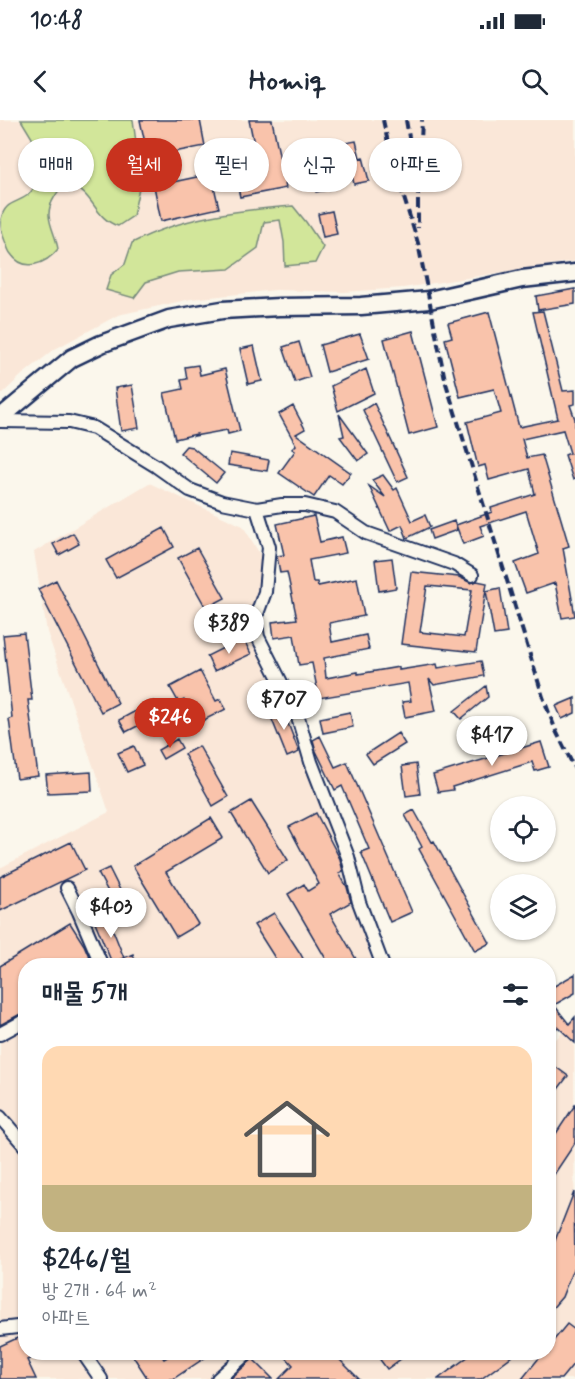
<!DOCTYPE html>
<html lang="ko">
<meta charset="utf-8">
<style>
body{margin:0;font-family:Mynerve,"Poor Story",sans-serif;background:#f2f2f3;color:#1f2937;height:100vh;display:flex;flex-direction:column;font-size:22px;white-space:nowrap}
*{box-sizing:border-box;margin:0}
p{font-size:20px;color:#747a83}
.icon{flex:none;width:33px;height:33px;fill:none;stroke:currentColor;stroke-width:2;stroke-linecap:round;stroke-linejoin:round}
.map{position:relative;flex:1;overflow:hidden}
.details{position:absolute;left:18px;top:838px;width:538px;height:402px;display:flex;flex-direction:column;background:#fff;border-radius:24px;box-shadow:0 2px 4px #0004}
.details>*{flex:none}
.guide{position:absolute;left:18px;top:18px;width:540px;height:54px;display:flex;gap:12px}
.controls{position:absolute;left:490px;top:676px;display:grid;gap:12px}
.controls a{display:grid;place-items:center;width:66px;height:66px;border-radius:50%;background:#fff;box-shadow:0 2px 4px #0004;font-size:30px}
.price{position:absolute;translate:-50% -51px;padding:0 14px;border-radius:21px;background:#fff;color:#222;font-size:20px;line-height:39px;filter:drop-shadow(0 2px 3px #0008)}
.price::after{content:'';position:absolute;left:50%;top:36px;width:18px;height:14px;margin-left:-9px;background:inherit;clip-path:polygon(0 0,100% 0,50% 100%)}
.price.active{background:#c8321e;color:#fff}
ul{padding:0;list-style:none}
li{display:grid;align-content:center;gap:12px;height:318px;padding:0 24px}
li+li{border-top:2px solid #e0e1e3}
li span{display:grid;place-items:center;height:186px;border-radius:18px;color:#555}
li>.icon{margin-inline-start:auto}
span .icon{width:108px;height:108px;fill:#fffc;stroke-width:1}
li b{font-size:26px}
h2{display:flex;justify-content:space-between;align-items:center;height:72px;padding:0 24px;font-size:26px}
.tag{padding:0 21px;border-radius:27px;background:#fff;box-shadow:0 2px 4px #0004;font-size:21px;line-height:54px}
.tag.active{background:#c8321e;color:#fff}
.status{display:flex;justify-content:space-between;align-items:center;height:42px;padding:0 30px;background:#fff;direction:ltr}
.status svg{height:16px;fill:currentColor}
header{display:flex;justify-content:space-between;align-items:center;height:78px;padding:0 24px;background:#fff;font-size:27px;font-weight:700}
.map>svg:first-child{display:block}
.built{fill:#fae7d8}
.green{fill:#d2e69a;stroke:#768a7c;stroke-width:1.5}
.building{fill:#f9c3ab;stroke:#1b2f5e;stroke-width:1.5;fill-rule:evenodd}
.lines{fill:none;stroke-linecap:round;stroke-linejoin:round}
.street-casing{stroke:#1b2f5e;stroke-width:16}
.secondary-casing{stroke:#1b2f5e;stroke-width:21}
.street{stroke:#fbf7ec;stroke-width:12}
.secondary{stroke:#fbf7ec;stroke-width:16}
.rail{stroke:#1b2f5e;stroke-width:4;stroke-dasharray:9 4.5;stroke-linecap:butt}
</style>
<div class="status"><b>10:48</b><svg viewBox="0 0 49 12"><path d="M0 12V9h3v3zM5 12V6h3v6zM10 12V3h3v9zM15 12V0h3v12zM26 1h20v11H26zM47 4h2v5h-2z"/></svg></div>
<header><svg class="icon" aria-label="back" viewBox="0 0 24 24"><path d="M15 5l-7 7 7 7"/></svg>Homiq<svg class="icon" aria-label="search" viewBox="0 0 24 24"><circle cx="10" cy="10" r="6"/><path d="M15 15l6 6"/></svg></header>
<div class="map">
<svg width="575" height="1259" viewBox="0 0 575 1259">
<rect width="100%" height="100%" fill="#fbf7ec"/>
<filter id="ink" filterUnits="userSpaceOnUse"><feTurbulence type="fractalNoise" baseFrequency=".0167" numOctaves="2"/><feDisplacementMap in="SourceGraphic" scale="12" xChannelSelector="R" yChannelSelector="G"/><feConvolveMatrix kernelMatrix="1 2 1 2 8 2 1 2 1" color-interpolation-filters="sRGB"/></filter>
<g filter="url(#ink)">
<path class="built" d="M 0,0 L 575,0 L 575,141 L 403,168 L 344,172 L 276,170 L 191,179 L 118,195 L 55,229 L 22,255 L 0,276 Z
M 149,363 L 243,406 L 264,441 L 248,509 L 304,636 L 374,846 L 26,846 L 26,1233 L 549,1233 L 549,926 L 574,901 L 575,1259 L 0,1259 L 0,748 L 109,692 L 47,512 L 34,432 Z"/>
<path class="green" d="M 21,0 L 133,0 L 141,59 L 133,96 L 118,106 C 93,98 94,71 68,65 C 60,68 58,71 54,78 C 42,97 55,110 58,129 C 46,144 24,153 11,134 C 8,131 7,125 5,121 C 2,114 0,107 1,99 C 5,81 16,84 28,75 C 33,71 37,62 41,56 L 32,18 Z
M 293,86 L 306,102 L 323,127 L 315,143 L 285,146 L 284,122 L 280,100 L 264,102 L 258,128 L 229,149 L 178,152 L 146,162 L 134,178 L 106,170 L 111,155 L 125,144 L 132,123 C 181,97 238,90 293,86 Z"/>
<path class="building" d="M 140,0 L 200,0 L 205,26 L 148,37 Z
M 249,0 L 272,0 L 286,68 L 240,77 L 237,63 L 261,58 Z
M 356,21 L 360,38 L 363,37 L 369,61 L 354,64 L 351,51 L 348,51 L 345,41 L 349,41 L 345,23 Z
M 324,51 L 328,70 L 316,72 L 311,54 Z
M 211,54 L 219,88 L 161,101 L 154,66 Z
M 332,91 L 337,114 L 323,117 L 318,94 Z
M 575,169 L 575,184 L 538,190 L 536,176 Z
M 543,191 L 563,271 L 575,270 L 575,284 L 570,285 L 575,299 L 575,359 L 573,360 L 565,335 L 570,333 L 563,310 L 522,319 L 527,338 L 542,335 L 569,426 L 563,428 L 575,496 L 562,498 L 555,463 L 526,473 L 515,443 L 539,434 L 526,391 L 480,406 L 484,416 L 463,424 L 456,405 L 492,392 L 491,388 L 535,374 L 529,349 L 489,360 L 485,345 L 478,347 L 467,302 L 501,293 L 494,269 L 460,277 L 445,219 L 452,217 L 448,203 L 489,192 L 519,307 L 558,299 L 533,192 Z
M 413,211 L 438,307 L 409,315 L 384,219 Z
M 360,214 L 369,239 L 327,252 L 320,225 Z
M 299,222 L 310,257 L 295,262 L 283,227 Z
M 254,226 L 262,261 L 248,264 L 240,229 Z
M 198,245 L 200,255 L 225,249 L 240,311 L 228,314 L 227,310 L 194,316 L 196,314 L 175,319 L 164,273 L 183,269 L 181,260 L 187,259 L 185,247 Z
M 366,249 L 374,273 L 338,291 L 331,266 Z
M 132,265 L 139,308 L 121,311 L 115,268 Z
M 374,283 L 408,357 L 397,362 L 363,290 Z
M 293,286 L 305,309 L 296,314 L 351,353 L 342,364 L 329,355 L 314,377 L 279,353 L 295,331 L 292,329 L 296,325 L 279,294 Z
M 339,294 L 368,334 L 358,341 L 340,317 L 344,316 Z
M 186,326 L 192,327 L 224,353 L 216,363 L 180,333 Z
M 230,333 L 269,340 L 267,351 L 228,345 Z
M 383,355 L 394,370 L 397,368 L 412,401 L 425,395 L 430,407 L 407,418 L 402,405 L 390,411 L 369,366 L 385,377 L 372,360 Z
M 314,396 L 320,422 L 342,417 L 346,433 L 309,440 L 313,462 L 317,462 L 318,466 L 357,458 L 364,496 L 329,503 L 332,522 L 366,515 L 369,529 L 324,538 L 326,558 L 358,552 L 358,554 L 399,547 L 399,550 L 437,544 L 438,548 L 481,541 L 484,556 L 434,565 L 429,559 L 436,591 L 405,597 L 402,582 L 411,581 L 408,563 L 319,578 L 312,543 L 299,545 L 294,515 L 274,518 L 272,502 L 297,499 L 287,452 L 280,453 L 277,436 L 284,435 L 277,404 Z
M 454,401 L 457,410 L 432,419 L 429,410 Z
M 164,408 L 174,427 L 116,458 L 106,440 Z
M 73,413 L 79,424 L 59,435 L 53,424 Z
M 197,428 L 225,478 L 206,488 L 178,438 Z
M 392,438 L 396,468 L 379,471 L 375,440 Z
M 411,452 L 459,457 L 471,463 L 477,461 L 487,463 L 476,532 L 401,524 ZM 427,466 L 472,470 L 464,517 L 420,512 Z
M 56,460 L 118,583 L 101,592 L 38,469 Z
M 500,468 L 507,513 L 494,515 L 486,471 Z
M 24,513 L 32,580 L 28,580 L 38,656 L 17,659 L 9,599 L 12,598 L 3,515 Z
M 243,518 L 251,534 L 214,551 L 207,536 Z
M 200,551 L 216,581 L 220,579 L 226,589 L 196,604 L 184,580 L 179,583 L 170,567 Z
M 486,566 L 488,577 L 461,599 L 454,591 Z
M 575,578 L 575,593 L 562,599 L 556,586 Z
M 154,581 L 161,594 L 126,612 L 119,600 Z
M 281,585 L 299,632 L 287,637 L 269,592 Z
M 350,592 L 353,607 L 323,613 L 320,598 Z
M 398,613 L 405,624 L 373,644 L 366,634 Z
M 320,616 L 335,647 L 347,642 L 412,792 L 390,802 L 361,732 L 369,729 L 342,666 L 335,670 L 316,631 L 313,620 Z
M 177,619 L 182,628 L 163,639 L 158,630 Z
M 541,622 L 549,647 L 535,651 L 532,642 L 452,667 L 453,670 L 438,672 L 433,655 Z
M 134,626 L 143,645 L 127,652 L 118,633 Z
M 199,626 L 228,677 L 213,686 L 184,634 Z
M 416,644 L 420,674 L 406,676 L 402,646 Z
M 91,652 L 92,671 L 48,673 L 46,655 Z
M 251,681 L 288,740 L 268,753 L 231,693 Z
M 414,690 L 432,722 L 434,721 L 490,823 L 475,831 L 419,729 L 422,727 L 405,695 Z
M 316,693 L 340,739 L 343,751 L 339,753 L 347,767 L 351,782 L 330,794 L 360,846 L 330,846 L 288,774 L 304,764 L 308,771 L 319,764 L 289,707 Z
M 211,698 L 223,718 L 166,752 L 198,804 L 176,817 L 133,746 Z
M 71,722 L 85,750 L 0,791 L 0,757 Z
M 109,748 L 122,774 L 112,779 L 98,753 Z
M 103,785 L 124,838 L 114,842 L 133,834 L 137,846 L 110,846 L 112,843 L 90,790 Z
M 274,793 L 300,833 L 307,846 L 280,846 L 254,805 Z
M 70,803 L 84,825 L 93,846 L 26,846 L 26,891 L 0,905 L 0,846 Z
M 575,854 L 575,873 L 554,885 L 569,904 L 575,897 L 575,923 L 558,907 L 549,914 L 549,869 Z
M 549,942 L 568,956 L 549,981 Z
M 575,985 L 575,1023 L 549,1062 L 549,1024 Z
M 574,1072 L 575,1144 L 562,1177 L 549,1192 L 549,1136 Z
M 567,1204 L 575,1210 L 575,1242 L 561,1259 L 522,1259 L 543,1233 L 549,1233 L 549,1226 Z
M 26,1214 L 26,1233 L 43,1233 L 27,1240 L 36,1259 L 0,1259 L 0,1226 Z
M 131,1233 L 160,1233 L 164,1239 L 174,1233 L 212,1233 L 173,1259 L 148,1259 Z
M 282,1233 L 333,1233 L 359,1259 L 279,1259 L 293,1245 Z
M 375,1233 L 409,1233 L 387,1249 Z
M 473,1233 L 516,1233 L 481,1259 L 438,1259 Z
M 253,1239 L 273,1259 L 230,1259 Z"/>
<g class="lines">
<g class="street-casing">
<path id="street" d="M 0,301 L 69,302 L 94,308 L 156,346 L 190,370 L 222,382 L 257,389 L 269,427 L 265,472 L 255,499 L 258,517 L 297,594 L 311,642 L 348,737 L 359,782 L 383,846
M 257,389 L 282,385 L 305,385 L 335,392 L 366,413 L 454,444 L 472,455
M 67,768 L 79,792 L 102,846
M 0,914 L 26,900
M 0,997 L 26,1027
M 0,1209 L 26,1206
M 83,1233 L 101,1259
M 218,1259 L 247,1233"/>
</g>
<g class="secondary-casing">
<path id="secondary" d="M 0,298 L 72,238 L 101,224 L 169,199 L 222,190 L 279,187 L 361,186 L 429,180 L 522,159 L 575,153"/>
</g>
<use href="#street" class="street"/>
<use href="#secondary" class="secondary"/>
<path class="rail" d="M 383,0 L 391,36 L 418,123 L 445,260 L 543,577 L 556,611 L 575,649
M 406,0 L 418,69 L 418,108
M 420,42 L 422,0"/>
</g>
</g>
</svg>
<div class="controls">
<a><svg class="icon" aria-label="locate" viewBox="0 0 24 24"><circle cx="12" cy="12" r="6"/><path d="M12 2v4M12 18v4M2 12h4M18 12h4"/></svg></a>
<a><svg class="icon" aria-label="layers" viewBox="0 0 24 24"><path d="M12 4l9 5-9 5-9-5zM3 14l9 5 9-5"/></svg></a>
</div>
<b class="price" style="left:229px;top:535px">$389</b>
<b class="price" style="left:284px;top:611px">$707</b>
<b class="price active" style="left:170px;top:629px">$246</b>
<b class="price" style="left:492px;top:647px">$417</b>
<b class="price" style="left:111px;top:819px">$403</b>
<div class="guide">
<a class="tag">매매</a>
<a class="tag active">월세</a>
<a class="tag">필터</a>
<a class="tag">신규</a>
<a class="tag">아파트</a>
</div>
<section class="details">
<h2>매물 5개<svg class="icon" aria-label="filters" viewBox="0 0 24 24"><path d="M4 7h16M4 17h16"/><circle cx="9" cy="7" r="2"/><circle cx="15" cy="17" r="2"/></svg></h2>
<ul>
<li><span style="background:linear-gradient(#ffd9b3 75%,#c2b280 0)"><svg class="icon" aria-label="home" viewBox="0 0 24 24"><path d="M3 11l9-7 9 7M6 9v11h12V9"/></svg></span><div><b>$246/월</b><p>방 2개 · 64 m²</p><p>아파트</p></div></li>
</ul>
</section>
</div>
